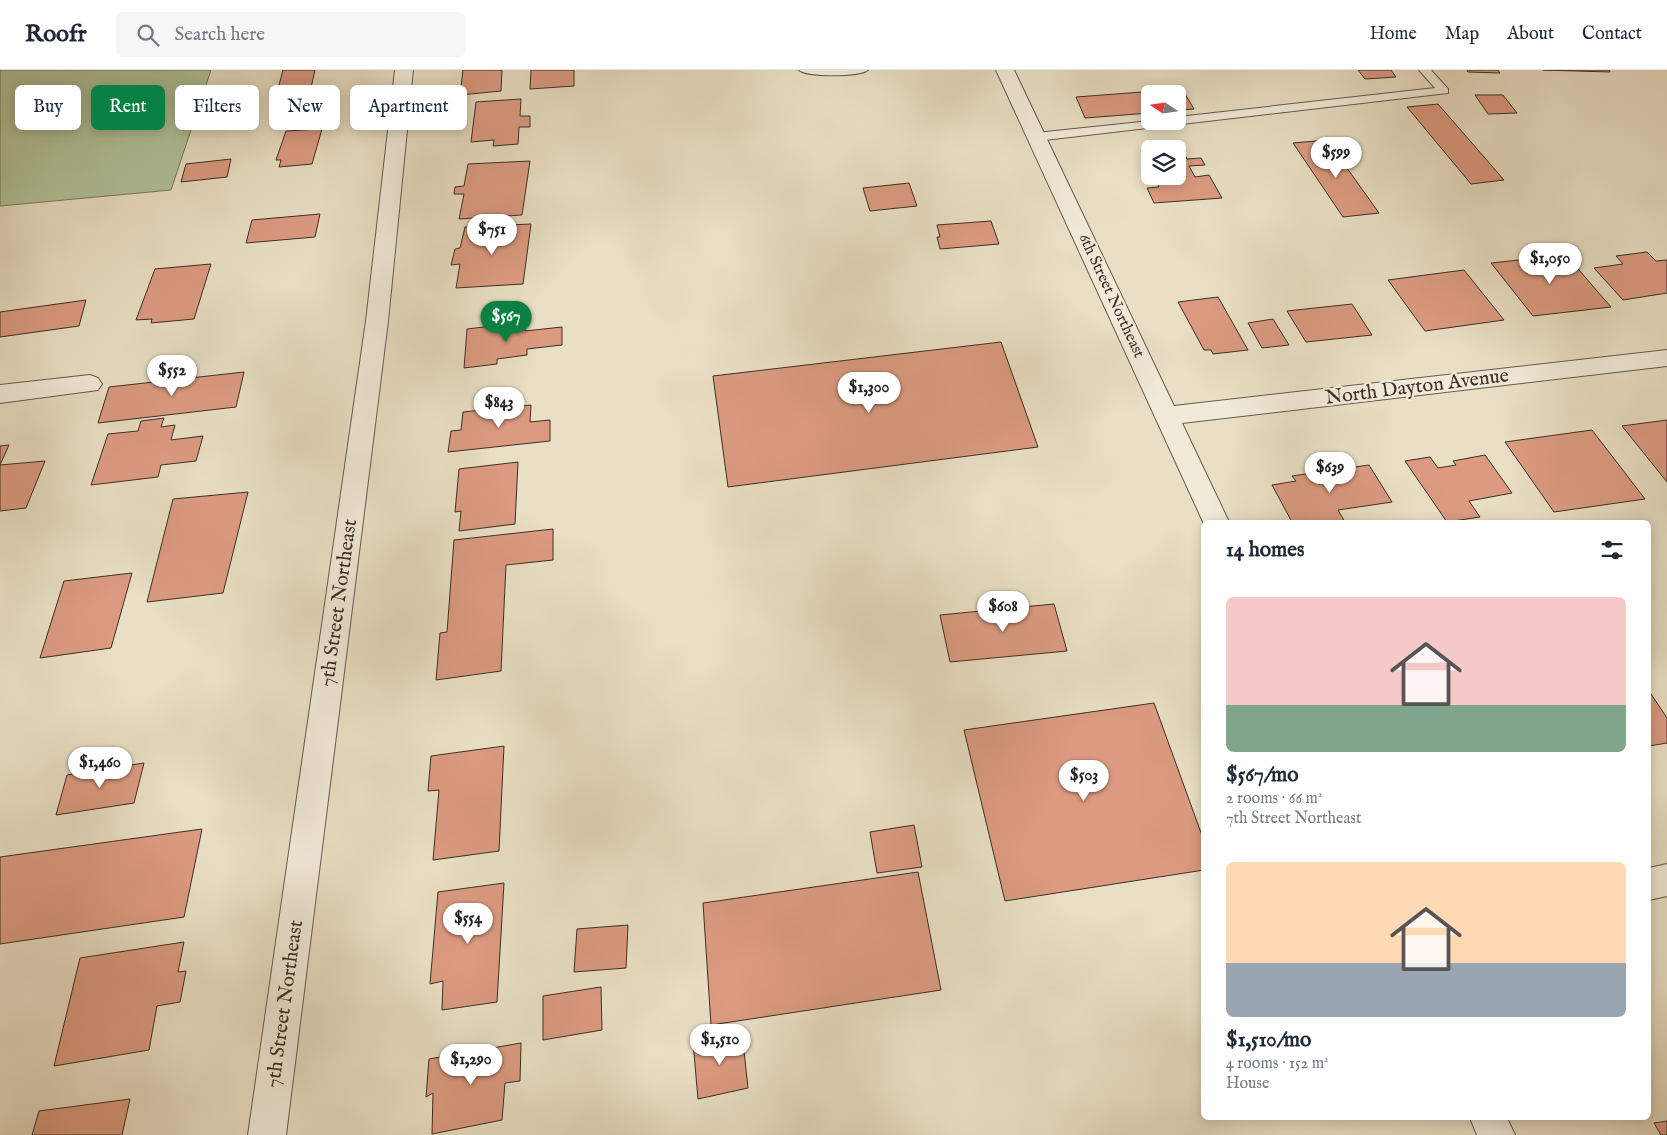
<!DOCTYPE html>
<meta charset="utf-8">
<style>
body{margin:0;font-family:"IM FELL English",serif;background:#f6f6f7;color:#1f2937;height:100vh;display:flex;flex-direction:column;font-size:19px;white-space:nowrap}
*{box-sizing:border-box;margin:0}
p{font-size:16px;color:#747a83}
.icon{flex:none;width:28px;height:28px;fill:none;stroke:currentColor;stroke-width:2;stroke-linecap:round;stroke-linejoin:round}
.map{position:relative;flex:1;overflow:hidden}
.side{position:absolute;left:1201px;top:450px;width:450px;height:600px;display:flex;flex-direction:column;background:#fff;border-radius:8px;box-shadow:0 2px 12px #0003}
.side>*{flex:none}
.banner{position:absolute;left:15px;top:15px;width:475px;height:45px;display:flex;gap:10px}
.needle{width:32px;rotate:283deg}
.buttons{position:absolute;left:1141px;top:15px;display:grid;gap:10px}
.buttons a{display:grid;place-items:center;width:45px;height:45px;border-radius:8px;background:#fff;box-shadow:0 2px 12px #0003;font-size:25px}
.price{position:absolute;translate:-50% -42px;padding:0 11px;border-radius:18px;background:#fff;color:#222;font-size:16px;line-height:32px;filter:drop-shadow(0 1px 2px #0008)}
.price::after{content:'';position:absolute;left:50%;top:30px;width:15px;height:11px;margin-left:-8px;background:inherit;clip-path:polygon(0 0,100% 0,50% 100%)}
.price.active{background:#0b8043;color:#fff}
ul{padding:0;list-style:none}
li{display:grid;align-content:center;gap:10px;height:265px;padding:0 25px}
li span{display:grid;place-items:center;height:155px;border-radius:8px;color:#555}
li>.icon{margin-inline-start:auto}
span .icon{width:90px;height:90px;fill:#fffc;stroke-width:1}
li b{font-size:21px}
h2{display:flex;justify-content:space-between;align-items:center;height:60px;padding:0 25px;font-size:21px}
.pill{padding:0 18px;border-radius:8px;background:#fff;box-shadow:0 2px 12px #0003;font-size:18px;line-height:45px}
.pill.active{background:#0b8043;color:#fff}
header{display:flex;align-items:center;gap:30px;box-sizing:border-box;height:70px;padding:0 25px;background:#fff;border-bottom:1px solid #e0e1e3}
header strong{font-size:24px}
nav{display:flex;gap:28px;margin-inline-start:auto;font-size:18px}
.search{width:350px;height:45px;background:#f6f6f7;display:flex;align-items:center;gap:12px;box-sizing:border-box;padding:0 18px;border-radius:8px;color:#747a83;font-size:19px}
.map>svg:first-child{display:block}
.green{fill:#b1c399;stroke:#767861}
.building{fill:#dc9b81;stroke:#3c2e29}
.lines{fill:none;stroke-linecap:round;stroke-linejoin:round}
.lane-casing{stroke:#675a50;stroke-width:2}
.street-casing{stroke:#675a50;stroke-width:2}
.lane{fill:#f1ead9;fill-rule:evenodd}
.street{fill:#f1ead9;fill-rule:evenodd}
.labels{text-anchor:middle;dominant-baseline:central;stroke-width:4.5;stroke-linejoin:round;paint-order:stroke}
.far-street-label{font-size:16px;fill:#3c2e29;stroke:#f1ead9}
.street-label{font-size:20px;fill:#3c2e29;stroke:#f1ead9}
</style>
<header>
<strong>Roofr</strong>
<div class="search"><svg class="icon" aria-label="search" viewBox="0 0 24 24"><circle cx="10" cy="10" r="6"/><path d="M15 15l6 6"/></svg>Search here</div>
<nav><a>Home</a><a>Map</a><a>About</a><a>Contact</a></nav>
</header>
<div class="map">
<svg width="1667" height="1065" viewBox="0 0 1667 1065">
<rect width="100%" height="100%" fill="#e9dfc4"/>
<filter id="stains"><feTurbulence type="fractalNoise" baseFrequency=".004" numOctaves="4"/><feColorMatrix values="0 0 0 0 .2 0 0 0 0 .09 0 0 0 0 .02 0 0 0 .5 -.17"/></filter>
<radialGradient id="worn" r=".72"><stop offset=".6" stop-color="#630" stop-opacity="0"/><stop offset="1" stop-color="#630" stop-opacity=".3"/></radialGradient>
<path class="green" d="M 0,0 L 211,0 L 171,120 L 0,136 Z"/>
<path class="building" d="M 283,0 L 315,0 L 308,31 L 305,32 L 303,42 L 271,45 Z
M 463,0 L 502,0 L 501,21 L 460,25 Z
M 531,0 L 574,0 L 574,16 L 530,19 Z
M 1358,0 L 1391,0 L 1396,7 L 1365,9 Z
M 1467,0 L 1498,0 L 1500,3 L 1468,2 Z
M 1543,0 L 1609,0 L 1610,2 Z
M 1182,19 L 1194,39 L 1178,40 L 1178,24 L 1150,24 L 1150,43 L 1085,48 L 1076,27 Z
M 1475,25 L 1503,25 L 1517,43 L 1488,44 Z
M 521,29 L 520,46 L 530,46 L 530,57 L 519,57 L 518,74 L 493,76 L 494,70 L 471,72 L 476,32 Z
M 1438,34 L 1504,110 L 1471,114 L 1407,37 Z
M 322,59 L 312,94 L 279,97 L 281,90 L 276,90 L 286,61 Z
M 1327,70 L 1379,143 L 1343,147 L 1293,73 Z
M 1182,79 L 1187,89 L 1201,88 L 1205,95 L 1189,96 L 1195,107 L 1209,105 L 1222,128 L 1154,133 L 1147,118 L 1159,117 L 1154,106 L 1178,106 L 1178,80 Z
M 1150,82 L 1150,99 L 1142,83 Z
M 231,89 L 227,107 L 181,112 L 186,94 Z
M 530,91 L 522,145 L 459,149 L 464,124 L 454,124 L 455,117 L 464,116 L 468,94 Z
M 909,113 L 917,136 L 870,141 L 863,118 Z
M 320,144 L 315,167 L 246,173 L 252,150 Z
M 991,151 L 999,174 L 940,179 L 937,167 L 940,167 L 937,155 Z
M 531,154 L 523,214 L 456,218 L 460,194 L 451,195 L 455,179 L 460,178 L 465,157 Z
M 1647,182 L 1656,191 L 1667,190 L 1667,223 L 1623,230 L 1594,198 L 1623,194 L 1616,186 Z
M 1566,185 L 1611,237 L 1533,246 L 1491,193 Z
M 211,194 L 194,249 L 151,253 L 152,249 L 136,250 L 155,199 Z
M 1464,200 L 1504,250 L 1425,261 L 1388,210 Z
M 1218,227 L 1248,280 L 1213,284 L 1211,280 L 1204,280 L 1178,232 Z
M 86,230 L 79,256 L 0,267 L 0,242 Z
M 1352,234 L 1372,265 L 1306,272 L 1287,241 Z
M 1273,249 L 1289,275 L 1262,278 L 1248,253 Z
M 526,252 L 525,261 L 562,257 L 562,275 L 527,279 L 527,285 L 497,289 L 497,294 L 464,298 L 467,259 Z
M 1001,272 L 1038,377 L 728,417 L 713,306 Z
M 244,302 L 236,337 L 98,353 L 109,317 Z
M 531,335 L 530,352 L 550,350 L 550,371 L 448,382 L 451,361 L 461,360 L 463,342 Z
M 164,348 L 161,357 L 175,355 L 171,370 L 203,366 L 196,391 L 161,395 L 158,407 L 91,415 L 108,364 L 138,361 L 141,351 Z
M 1667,350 L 1667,412 L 1622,356 Z
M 1592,360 L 1645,429 L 1554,442 L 1505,372 Z
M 9,375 L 0,395 L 0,376 Z
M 1485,385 L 1512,423 L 1469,431 L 1480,447 L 1447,452 L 1405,391 L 1430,387 L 1438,398 L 1456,395 L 1453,391 Z
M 45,391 L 26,438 L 0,441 L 0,395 Z
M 518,392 L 515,454 L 459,461 L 461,441 L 455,442 L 459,399 Z
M 1369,395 L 1392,432 L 1338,440 L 1345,452 L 1292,452 L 1272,415 L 1296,411 L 1292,406 Z
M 248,422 L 223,523 L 147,532 L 173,429 Z
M 553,459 L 553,490 L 506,495 L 501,601 L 436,610 L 440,563 L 447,562 L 454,470 Z
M 132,503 L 111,578 L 40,588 L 64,511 Z
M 1054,534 L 1067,581 L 950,592 L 940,545 Z
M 1649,621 L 1667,648 L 1667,673 L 1649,676 Z
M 1154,633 L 1204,771 L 1204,800 L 1005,831 L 964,660 Z
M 504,676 L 499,781 L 433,790 L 439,720 L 428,721 L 431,686 Z
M 144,693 L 134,733 L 56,745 L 67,705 Z
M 914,755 L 922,797 L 877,803 L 870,762 Z
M 202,759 L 184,847 L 0,874 L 0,787 Z
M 918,802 L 941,920 L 711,955 L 703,833 Z
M 504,813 L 497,932 L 442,940 L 443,911 L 430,914 L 438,822 Z
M 628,855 L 626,898 L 574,902 L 577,859 Z
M 184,872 L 178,902 L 186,901 L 180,932 L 157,936 L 149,980 L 54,996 L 80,888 Z
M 601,917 L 602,960 L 543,970 L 543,926 Z
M 742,963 L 748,1018 L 698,1029 L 693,972 Z
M 521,973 L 520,1011 L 505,1013 L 502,1050 L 432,1064 L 433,1023 L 426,1027 L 429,989 Z
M 130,1029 L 122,1065 L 32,1065 L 39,1041 Z
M 1667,1051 L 1667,1065 L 1661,1065 L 1654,1053 Z"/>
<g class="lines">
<g class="lane-casing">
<path id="lane" d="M 799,0 L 868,0 C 860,7 806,7 799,0 Z
M 1419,0 L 1431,0 L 1448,19 L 1448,23 L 1036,71 L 1030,67 L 1036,63 L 1150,51 L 1178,51 L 1178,47 L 1435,18 Z"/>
</g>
<g class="street-casing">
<path id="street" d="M 395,0 L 413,0 L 388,251 L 286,1065 L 248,1065 L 366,251 Z
M 996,0 L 1014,0 L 1174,336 L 1667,280 L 1667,296 L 1182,353 L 1229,452 L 1204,454 Z
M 90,305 L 98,308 L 102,314 L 98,320 L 0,333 L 0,315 Z
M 1667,794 L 1667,826 L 1649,830 L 1649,798 Z
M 1470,1048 L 1507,1048 L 1515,1065 L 1477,1065 Z"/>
</g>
<use href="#lane" class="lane"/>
<use href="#street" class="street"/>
</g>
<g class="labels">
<g class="far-street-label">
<text transform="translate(1111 226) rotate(65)">6th Street Northeast</text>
</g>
<g class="street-label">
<text transform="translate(1417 317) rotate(-7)">North Dayton Avenue</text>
<text transform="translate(339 533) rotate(-82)">7th Street Northeast</text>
<text transform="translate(285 934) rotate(-82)">7th Street Northeast</text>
</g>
</g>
<rect width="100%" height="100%" filter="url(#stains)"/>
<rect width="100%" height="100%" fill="url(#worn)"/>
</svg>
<div class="buttons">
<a><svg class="needle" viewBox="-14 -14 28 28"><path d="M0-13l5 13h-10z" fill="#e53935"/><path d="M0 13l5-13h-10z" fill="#747a83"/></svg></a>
<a><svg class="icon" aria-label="layers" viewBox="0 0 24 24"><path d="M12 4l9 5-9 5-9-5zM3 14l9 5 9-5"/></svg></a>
</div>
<b class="price" style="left:1336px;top:109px">$599</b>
<b class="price" style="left:492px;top:186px">$751</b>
<b class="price" style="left:1550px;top:215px">$1,050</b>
<b class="price active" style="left:506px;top:273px">$567</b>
<b class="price" style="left:172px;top:327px">$552</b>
<b class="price" style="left:869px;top:344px">$1,300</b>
<b class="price" style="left:499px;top:359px">$843</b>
<b class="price" style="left:1330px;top:424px">$639</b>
<b class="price" style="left:1003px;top:563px">$608</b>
<b class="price" style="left:100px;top:719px">$1,460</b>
<b class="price" style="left:1084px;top:732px">$503</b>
<b class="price" style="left:468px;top:875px">$554</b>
<b class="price" style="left:720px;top:996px">$1,510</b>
<b class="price" style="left:471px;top:1016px">$1,290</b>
<div class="banner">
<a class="pill">Buy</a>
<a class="pill active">Rent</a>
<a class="pill">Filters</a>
<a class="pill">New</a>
<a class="pill">Apartment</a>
</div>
<section class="side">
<h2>14 homes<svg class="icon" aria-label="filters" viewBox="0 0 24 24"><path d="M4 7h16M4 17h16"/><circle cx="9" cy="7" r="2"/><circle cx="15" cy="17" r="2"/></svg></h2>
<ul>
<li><span style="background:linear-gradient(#f6c9c9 70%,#7fa58c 0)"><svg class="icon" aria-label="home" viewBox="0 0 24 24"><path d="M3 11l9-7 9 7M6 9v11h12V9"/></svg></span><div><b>$567/mo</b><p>2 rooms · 66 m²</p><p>7th Street Northeast</p></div></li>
<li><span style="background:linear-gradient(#ffd9b3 65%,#9aa5b1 0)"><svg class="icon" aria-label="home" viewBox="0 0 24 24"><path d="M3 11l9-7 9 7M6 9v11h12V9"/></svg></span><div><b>$1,510/mo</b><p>4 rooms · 152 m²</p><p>House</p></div></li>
</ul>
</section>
</div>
